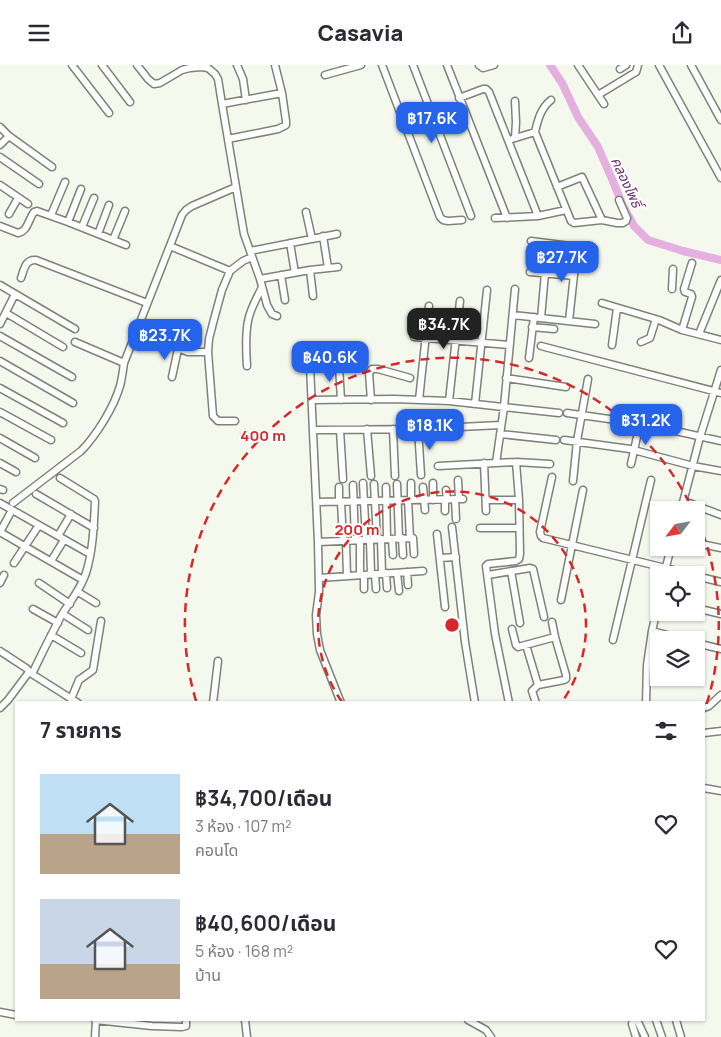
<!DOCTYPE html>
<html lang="th">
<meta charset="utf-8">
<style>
body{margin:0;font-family:Manrope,"Noto Sans Thai",sans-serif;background:#f7f7f7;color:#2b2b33;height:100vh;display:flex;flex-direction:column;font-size:19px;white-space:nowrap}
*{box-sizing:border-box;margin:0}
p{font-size:16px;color:#7c7c81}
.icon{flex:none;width:28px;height:28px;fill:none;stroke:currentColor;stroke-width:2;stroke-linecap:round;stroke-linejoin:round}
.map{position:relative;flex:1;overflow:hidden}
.drawer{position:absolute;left:15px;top:636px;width:690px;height:320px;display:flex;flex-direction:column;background:#fff;border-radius:0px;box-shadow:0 1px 4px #0004}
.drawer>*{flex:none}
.needle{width:32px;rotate:239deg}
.tools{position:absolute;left:650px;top:436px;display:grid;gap:10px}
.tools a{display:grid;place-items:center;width:55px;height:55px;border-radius:0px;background:#fff;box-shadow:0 1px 4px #0004;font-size:25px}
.price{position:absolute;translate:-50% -42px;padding:0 11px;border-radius:10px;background:#2563eb;color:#fff;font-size:16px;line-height:32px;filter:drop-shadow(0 1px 2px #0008)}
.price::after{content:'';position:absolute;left:50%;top:30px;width:15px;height:11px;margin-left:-8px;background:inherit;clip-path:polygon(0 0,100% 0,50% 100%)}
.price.current{background:#222;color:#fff}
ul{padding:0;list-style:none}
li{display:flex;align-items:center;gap:15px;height:125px;padding:0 25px}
li span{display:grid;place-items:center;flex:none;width:140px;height:100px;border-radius:0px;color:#555}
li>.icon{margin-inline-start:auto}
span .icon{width:60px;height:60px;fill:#fffc;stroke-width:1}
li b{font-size:21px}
h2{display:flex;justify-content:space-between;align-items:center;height:60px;padding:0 25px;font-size:21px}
header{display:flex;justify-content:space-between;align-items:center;height:65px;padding:0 25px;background:#fff;font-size:22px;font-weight:800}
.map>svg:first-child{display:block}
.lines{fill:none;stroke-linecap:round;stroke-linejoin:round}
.river{stroke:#e5afdf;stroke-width:8}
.minor-casing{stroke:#7f8279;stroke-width:9}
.minor{stroke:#fff;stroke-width:6}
.ring{fill:none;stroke:#d62828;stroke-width:2.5;stroke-dasharray:9 6}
.labels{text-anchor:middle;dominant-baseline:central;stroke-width:4;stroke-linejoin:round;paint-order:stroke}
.water-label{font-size:14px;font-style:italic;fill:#6c2e67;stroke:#fff}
.centre{fill:#d62828;stroke:#fff;stroke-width:2.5}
.ring-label{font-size:15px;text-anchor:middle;font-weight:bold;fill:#d62828;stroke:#fff;stroke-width:4;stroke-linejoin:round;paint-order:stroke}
</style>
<header><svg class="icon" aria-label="menu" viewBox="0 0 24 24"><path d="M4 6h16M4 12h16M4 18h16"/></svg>Casavia<svg class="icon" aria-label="share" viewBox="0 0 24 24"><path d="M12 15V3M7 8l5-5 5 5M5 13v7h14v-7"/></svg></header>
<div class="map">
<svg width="721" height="972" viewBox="0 0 721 972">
<rect width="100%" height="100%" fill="#f4f8ed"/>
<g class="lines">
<path class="river" d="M 550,0 L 562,18 L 578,52 L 598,82 L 612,114 L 623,141 L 634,161 L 648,175 L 683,186 L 721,195"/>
<g class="minor-casing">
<path id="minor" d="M 72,0 L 109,48
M 102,0 L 130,37
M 137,0 L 148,14 L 154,19 L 160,18 L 182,5 L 190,3 L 201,2 L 208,3 L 215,9 L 218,14 L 222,39 L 244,169 L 260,214 L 267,240 L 272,249 L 277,251
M 237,0 L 243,14 L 246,35
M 382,0 L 440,152 L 443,155 L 448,156 L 462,155
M 413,0 L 471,151
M 447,0 L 507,153
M 479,0 L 483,3 L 494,0
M 578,0 L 604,39
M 659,0 L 721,113
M 691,0 L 721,55
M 620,4 L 626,0
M 325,10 L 361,0
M 598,30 L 636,7 L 637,4 L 638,0
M 459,33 L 483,24 L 486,24 L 489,27 L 538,151
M 551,35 C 541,43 538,54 535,67 L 571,156 L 574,158 L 602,155 L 617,158 L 623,158 L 626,156 L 627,153 L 619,135
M 222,39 L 282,28
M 0,62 L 9,71 L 52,102
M 515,73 L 516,57 L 515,36
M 228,74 L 278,64 L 286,60 L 286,56 L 282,28 L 275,0
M 512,74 L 535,67
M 0,80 L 9,71
M 0,92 L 39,119
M 0,120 L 28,139
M 557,122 L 582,112 L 602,155
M 306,147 L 312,174
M 9,149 L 18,133
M 51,150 L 65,117
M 495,153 L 538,151 L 566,145
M 68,157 L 81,124
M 0,161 L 18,168 C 28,166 28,155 34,147 L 37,146 L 68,157 L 126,180
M 82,162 L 94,133
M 98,169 L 109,140
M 323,171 L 328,203
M 113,175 L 125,146
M 531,176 L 594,184
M 290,178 L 295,208
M 170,181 L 230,206
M 250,186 L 337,169
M 310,205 L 313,231
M 530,207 L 574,211
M 281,210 L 285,235
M 21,213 C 24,205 25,194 36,195 L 147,238
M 260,214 L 310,205 L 338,202
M 0,220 L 75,264
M 672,224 L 673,204
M 602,238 L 659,255 L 682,265 L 721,275
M 6,248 L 63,282
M 513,250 L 595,259
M 541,253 L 545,208
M 569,256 L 577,182
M 0,259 L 15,229
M 532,262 L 554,264
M 682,265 L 692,232 L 691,229 L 685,227 L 684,224 L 692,198
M 136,268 L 188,287 L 208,287
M 699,269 L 721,215
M 0,271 L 72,312
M 414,272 L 509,280
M 75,277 L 124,298
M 641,277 L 650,273 L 656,254
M 612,280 L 617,243
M 541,281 L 721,328
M 529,293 L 534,252
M 0,296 L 73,338
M 247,301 C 246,286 245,271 248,256 C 250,244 257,233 262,222
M 310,301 L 318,477 L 319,527 L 316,550 L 317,569 L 320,585 L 341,638
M 339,301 L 341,335
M 172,312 L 178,284
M 506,313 L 566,322
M 0,323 L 63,358
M 312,335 L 393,334 L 449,336 L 559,348
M 371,335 L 369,308 L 372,304 L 378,304 L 410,313
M 419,335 L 429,241
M 449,336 L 460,236
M 475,339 L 487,225
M 0,347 L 51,375
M 567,348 L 644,359 L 721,376
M 235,356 L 218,356 L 213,351 L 208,287 L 209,274 L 213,258 L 222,225 L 230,206 L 243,196 L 252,192
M 367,364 L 371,411
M 393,364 L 395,411
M 418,364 L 421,410
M 313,365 L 418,364 L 501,360
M 340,365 L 343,414
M 500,369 L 556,375
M 0,373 L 35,393
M 564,375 L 630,384 L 693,401 L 721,406
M 0,398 L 16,407
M 484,398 L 486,446
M 496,398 L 504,342 L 515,224
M 631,399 L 640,358
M 438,401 L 516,397 L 550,399
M 552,412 L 540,467 L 541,471 L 543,473 L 694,510
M 458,415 L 459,434
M 573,416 L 577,376 L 588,314
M 363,418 L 366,475
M 411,418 L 411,435
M 433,418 L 433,435
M 374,419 L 377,474
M 397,419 L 399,474
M 353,420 L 355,475
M 339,422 L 339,437
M 386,422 L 387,474
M 423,422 L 425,445
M 0,424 L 3,425
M 446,425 L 447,435
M 36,429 L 94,463
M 408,435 L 410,473
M 486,435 L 519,435
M 684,436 L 721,450
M 317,437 L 455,434
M 341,437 L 343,476
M 0,438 L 90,489
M 13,438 L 81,386 C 96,371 114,342 120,321 C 122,314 123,305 124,298 L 182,150 L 186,145 L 192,141 L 236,122
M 12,445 L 0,467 L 83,515
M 681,445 L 700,372 L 721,305
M 445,446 L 445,435
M 456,454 L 455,434 L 463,434
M 452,462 L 465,577 L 475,638
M 480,463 L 519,463
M 437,469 L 445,542
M 58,471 L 71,449
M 402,473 L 403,490
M 381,474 L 382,509
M 392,474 L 393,490
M 360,475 L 360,510
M 370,475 L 371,509
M 346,476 L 347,511
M 318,477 L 413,473 L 414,489
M 696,478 L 721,483
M 440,493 L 456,492
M 51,496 L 64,475
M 14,498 L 39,460
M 511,506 L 520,558
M 407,507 L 408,520
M 386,508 L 387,523
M 397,508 L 399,526
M 375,509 L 376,524
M 364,510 L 364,524
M 488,510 L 530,503 L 533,504 L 544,552
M 664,510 L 671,482
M 696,511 L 721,517
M 319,513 L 423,506
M 0,518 L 4,510
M 39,518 L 70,539
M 78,527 L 96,538
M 561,535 L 583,425
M 696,543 L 721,549
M 33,544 L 58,558
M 63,549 L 88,565
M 512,564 L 516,580 L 518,582 L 555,572
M 652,566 L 686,575
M 51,570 L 81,588
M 613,575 L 651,415
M 696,578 L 721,584
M 526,580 L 538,620
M 0,586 L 26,603 L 32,609 L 78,638
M 32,609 C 41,590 51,570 61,551 C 70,536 80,526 86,508 C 93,486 94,459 95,436 L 94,434 L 60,413
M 71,634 L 79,615 L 93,605 L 101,556
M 213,638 L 218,596
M 509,638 L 495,569 L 486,501 L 488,499 L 516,496 L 519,494 L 520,489 L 519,435 L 516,397
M 536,638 L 532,626 L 538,620 L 564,615 L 566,614 L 566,610 L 555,572 L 552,557
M 646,638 L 647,600 L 652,566 L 659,536
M 0,643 L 8,635 L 29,607
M 704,643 L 709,641 L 721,630
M 704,668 L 721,666
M 704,723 L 721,726
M 0,947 L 16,950
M 95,955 L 152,961 L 182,962 L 186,961 L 186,955
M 245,955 L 247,972
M 468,955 L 486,965 L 491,972
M 633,955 L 632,959 L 636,972
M 637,955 L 645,972
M 656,955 L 662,972
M 676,955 L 681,972
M 95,972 L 96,955"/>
</g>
<use href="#minor" class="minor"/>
</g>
<g class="ring">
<path d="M342 637A134 134 0 1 1 562 637"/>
<path d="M196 636A267 267 0 0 1 692 443M697 454A267 267 0 0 1 704 647"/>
</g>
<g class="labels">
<g class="water-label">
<text transform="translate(627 117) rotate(65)">คลองโพธิ์</text>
</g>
</g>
<circle cx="452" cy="560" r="8" class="centre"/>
<g class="ring-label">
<text x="263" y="376">400 m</text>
<text x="357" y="470">200 m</text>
</g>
</svg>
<div class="tools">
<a><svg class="needle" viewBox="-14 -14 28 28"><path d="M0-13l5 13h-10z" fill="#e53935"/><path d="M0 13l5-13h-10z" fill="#7c7c81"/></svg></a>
<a><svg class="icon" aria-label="locate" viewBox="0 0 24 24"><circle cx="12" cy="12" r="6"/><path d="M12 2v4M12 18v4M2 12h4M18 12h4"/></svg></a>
<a><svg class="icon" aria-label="layers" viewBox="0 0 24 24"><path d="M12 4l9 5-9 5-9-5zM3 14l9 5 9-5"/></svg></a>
</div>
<b class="price" style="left:432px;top:79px">฿17.6K</b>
<b class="price" style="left:562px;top:218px">฿27.7K</b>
<b class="price current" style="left:444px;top:285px">฿34.7K</b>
<b class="price" style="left:165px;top:296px">฿23.7K</b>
<b class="price" style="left:330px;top:318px">฿40.6K</b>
<b class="price" style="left:646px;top:381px">฿31.2K</b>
<b class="price" style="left:430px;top:386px">฿18.1K</b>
<section class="drawer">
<h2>7 รายการ<svg class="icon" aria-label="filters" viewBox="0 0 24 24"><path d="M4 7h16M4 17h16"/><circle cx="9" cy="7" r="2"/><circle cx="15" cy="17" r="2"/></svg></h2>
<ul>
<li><span style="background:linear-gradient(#bfe0f5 60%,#b9a48a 0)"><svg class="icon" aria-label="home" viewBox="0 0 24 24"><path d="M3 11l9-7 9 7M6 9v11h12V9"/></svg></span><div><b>฿34,700/เดือน</b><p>3 ห้อง · 107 m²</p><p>คอนโด</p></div><svg class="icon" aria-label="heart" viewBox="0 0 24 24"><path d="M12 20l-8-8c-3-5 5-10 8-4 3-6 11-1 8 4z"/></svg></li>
<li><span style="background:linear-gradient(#c9d6e8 65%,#b9a48a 0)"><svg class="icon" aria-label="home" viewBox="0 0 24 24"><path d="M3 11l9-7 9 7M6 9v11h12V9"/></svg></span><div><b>฿40,600/เดือน</b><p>5 ห้อง · 168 m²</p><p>บ้าน</p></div><svg class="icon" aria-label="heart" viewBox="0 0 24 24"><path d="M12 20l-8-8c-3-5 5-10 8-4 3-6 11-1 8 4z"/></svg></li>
</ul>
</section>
</div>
